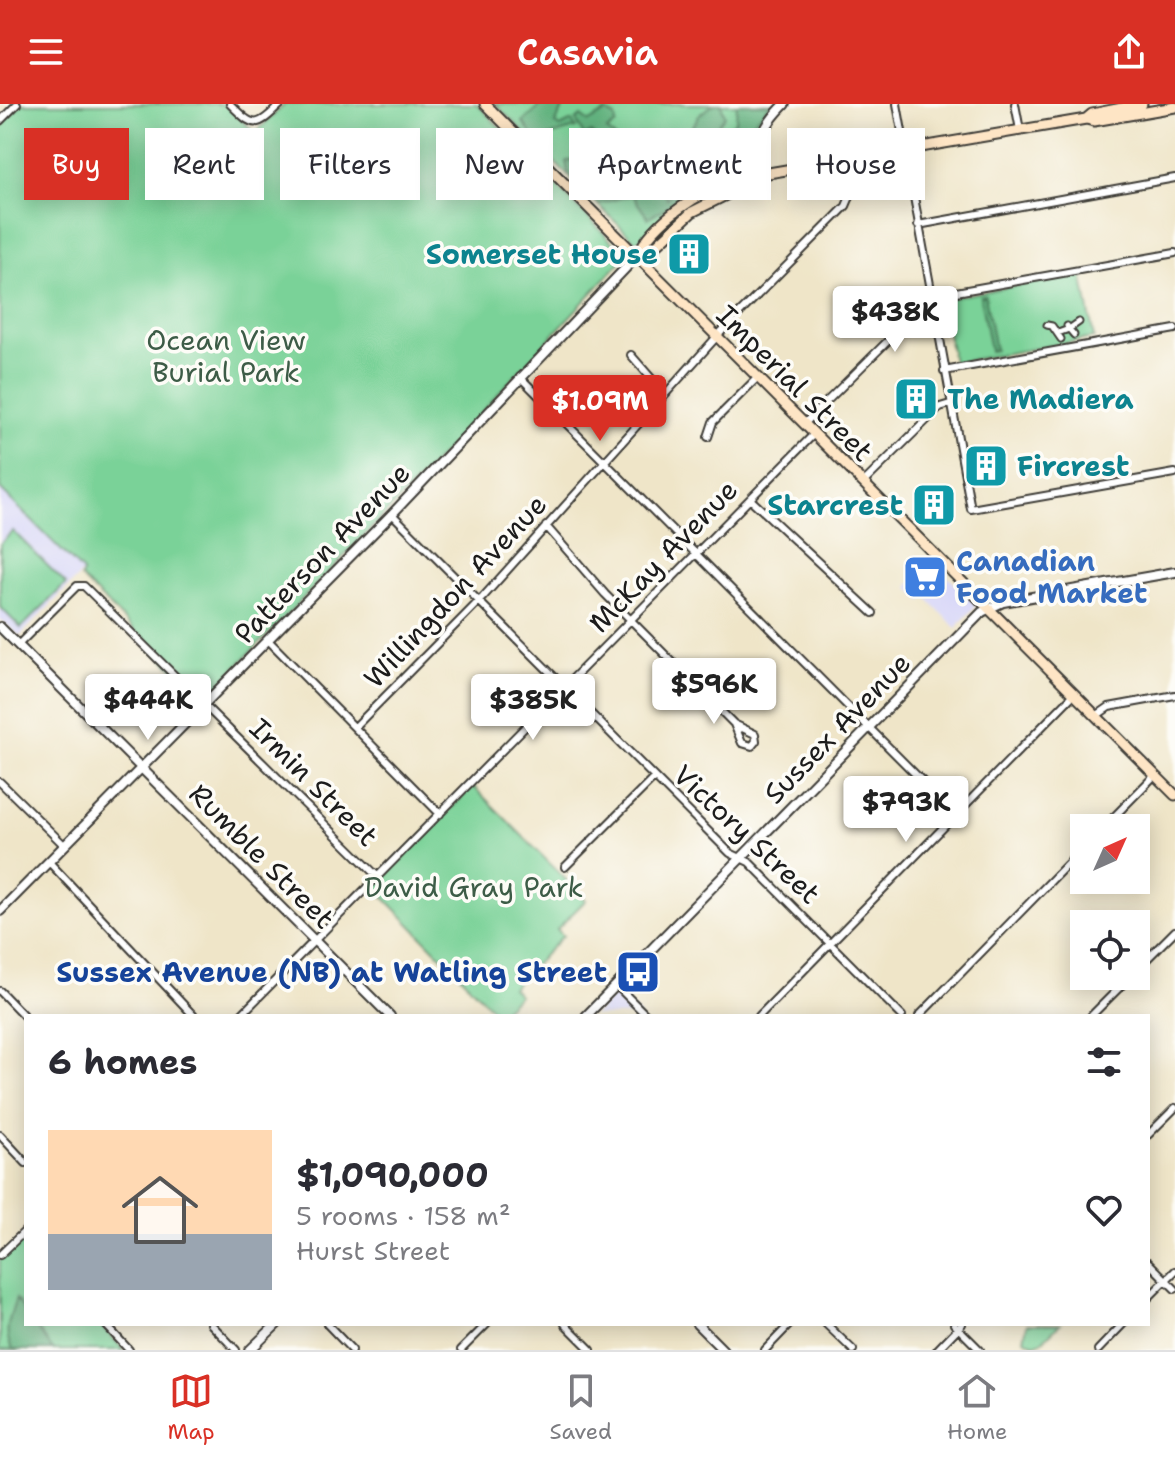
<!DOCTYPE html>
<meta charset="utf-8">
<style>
body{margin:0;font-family:"Shantell Sans",sans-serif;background:#f2f2f3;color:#2b2b33;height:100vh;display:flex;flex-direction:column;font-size:30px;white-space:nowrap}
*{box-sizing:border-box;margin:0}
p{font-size:26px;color:#7c7c81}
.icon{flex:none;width:44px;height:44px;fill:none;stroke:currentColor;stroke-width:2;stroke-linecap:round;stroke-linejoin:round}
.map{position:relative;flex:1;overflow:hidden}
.sheet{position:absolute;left:24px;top:910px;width:1126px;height:312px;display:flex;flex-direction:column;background:#fff;border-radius:0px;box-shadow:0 4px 20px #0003}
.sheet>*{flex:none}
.hud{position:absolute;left:24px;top:24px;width:1128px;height:72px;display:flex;gap:16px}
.needle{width:52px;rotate:45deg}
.fabs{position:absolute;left:1070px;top:710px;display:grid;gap:16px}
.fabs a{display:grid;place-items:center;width:80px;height:80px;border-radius:0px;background:#fff;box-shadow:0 4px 20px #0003;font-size:40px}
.price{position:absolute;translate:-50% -68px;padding:0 18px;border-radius:8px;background:#fff;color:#222;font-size:26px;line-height:52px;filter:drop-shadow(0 2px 4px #0008)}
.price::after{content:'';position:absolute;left:50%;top:48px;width:24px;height:18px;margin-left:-12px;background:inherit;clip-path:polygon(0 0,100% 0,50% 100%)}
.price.active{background:#d93025;color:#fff}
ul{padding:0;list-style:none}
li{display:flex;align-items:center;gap:24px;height:200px;padding:0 24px}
li span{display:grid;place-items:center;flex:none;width:224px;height:160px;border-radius:0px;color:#555}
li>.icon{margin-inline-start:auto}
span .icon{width:96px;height:96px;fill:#fffc;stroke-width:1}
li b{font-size:34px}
h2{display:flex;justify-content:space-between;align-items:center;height:96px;padding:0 24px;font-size:34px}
.tag{padding:0 28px;border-radius:0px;background:#fff;box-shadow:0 4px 20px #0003;font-size:28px;line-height:72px}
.tag.active{background:#d93025;color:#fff}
header{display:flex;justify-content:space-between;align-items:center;height:104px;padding:0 24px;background:#d93025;color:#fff;font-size:36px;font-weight:600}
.tab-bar{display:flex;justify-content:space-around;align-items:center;height:112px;border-top:2px solid #e1e1e2;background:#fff;font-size:22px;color:#7c7c81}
.tab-bar a{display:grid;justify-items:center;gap:4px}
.tab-bar .active{color:#d93025}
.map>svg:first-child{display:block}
.built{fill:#d8d7f8}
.green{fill:#7ad298;stroke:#4b775a;stroke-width:2}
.forest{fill:#63b480;stroke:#40684e;stroke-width:2}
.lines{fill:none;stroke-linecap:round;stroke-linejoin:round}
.pedestrian-casing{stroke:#3c3a36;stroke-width:9}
.minor-casing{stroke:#3c3a36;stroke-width:10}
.tertiary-casing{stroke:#3c3a36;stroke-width:12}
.secondary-casing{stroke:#3c3a36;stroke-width:13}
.pedestrian{stroke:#fff;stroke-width:5}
.minor{stroke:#fff;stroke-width:6}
.tertiary{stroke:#fff;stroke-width:8}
.secondary{stroke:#fee5c5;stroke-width:9}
.labels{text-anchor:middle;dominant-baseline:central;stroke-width:7;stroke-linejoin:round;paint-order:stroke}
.culture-label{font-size:28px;font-weight:bold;fill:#0d838f;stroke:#fdfcf7;text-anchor:end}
.park-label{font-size:28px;fill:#3d5c47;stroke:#fdfcf7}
.street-label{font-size:28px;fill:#1c1c1c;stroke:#fdfcf7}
.shop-label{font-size:28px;font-weight:bold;fill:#366cbe;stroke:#fdfcf7;text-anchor:start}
.transit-label{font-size:28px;font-weight:bold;fill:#164399;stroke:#fdfcf7;text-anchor:end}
</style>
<header><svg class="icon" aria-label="menu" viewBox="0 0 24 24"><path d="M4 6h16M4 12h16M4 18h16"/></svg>Casavia<svg class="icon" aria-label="share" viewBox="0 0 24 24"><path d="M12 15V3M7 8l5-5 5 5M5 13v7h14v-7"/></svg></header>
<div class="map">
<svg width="1175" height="1246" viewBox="0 0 1175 1246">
<rect width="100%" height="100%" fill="#fdfcf7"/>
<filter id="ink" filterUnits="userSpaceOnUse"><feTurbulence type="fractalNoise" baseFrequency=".0125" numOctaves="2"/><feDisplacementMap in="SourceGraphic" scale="16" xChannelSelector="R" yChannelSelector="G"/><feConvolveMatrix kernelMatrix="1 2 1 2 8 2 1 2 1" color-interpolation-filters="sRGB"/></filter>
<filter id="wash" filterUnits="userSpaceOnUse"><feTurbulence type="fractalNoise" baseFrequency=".006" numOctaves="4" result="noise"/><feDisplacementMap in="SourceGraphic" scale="32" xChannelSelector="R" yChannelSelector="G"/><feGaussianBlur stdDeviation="1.8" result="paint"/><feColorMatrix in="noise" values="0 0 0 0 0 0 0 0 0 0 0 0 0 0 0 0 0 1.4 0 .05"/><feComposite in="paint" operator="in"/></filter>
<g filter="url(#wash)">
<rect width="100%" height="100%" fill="#efe5c8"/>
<path class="built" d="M 0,385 L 83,468 L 20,532 L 0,515 Z
M 933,458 L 976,501 L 956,524 L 926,493 L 922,497 L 908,483 Z
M 617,889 L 620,891 L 641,912 L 593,912 Z"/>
<path class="green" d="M 22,0 L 226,0 L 255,29 L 285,0 L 477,0 L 626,152 L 423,371 L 208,592 L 202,593 L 81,474 L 83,468 L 0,385 L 0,22 Z
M 495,0 L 778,0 L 756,29 L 754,67 L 718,78 L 689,93 L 636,138 Z
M 1082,170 L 1094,234 L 953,259 L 942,195 Z
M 13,427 L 66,480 L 21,524 L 0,503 L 0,440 Z
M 473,682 L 586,796 L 557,825 L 563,832 L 512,884 L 519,891 L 498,911 L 374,783 Z
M 20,1135 L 26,1141 L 26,1220 L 100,1220 L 124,1246 L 0,1246 L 0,1156 Z
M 1027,1220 L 1060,1220 L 1042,1237 L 1034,1240 L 1024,1235 Z"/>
<path class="forest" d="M 542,0 L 561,0 L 563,5 L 555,20 L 560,23 L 572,17 L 576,24 L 536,36 L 523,18 Z
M 714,0 L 721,0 L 725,12 L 715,25 L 722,32 L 736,16 L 737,0 L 771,0 L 677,97 L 648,114 L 632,91 L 599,100 C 586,91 564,75 567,57 L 578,55 L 609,70 L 631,50 L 643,56 L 659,33 L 671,42 L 678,38 L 686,50 L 676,68 L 662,60 L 657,62 L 654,73 L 667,94 L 692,66 L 691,52 L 705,39 L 693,22 L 700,10 Z
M 606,8 L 615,13 L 616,20 L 607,27 L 621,38 L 623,45 L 613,50 L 591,29 L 584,32 L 576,16 L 581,12 L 589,18 Z
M 985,191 L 995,246 L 990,247 L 980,192 Z
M 16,1195 L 26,1209 L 26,1220 L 34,1220 L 53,1246 L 13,1246 C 2,1230 10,1212 16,1195 Z"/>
</g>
<g filter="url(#ink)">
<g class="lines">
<g class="pedestrian-casing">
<path id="pedestrian" d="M 1047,221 L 1052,222 L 1061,235
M 1067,222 L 1069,225 L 1079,218
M 1058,229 L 1069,225 L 1074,231"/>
</g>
<g class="minor-casing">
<path id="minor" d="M 230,0 C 255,25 256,24 281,0
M 897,0 L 971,405 L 1175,369
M 1015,0 L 1020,26
M 0,17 L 17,0
M 918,121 L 1175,74
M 631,251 L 665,290
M 944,267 L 1175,225
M 520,273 L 956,711
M 804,320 L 925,200 L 939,191 L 1175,149
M 708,333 L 713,318 L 758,273
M 863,379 L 940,303 L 950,300
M 750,395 L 873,509
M 392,410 L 730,749 L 749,758 L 902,912
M 546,422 L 605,490 L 734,620 L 742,639 L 752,642 L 756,637 L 755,630 L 734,620
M 268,536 L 440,710
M 18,541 L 77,482 L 84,482 L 378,773
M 1096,612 L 1109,603 L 1175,591
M 355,623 L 483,493 L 722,227 L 846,102 L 852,88 L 846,57
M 0,678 L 65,742
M 1103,724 L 1155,671
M 49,758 L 194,912
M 565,763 L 654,674
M 1136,866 L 1175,827
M 616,881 L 647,912
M 0,887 L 26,914
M 240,912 L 814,330
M 759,912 L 1074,590
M 919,912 L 1084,743
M 1091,912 L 1131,872
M 0,1031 L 26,1059
M 1148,1031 L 1175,1004
M 0,1151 L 26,1126
M 1148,1158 L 1175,1185
M 1148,1194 L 1175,1167
M 105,1220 L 129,1246
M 211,1220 L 236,1246
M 327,1220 L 352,1246
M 565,1220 L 591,1246
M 826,1220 L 853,1246
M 954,1220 L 980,1246
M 461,1246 L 487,1220
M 765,1246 L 790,1220
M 937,1246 L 962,1220
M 1098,1246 L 1123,1220"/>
</g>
<g class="tertiary-casing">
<path id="tertiary" d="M 764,72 C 755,39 761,24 785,0
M 0,523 L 390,912
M 0,807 L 392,410 L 637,152
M 586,912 L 982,508 L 1003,498 L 1175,468
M 697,1220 L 723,1246
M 250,1246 L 277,1220"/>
</g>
<g class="secondary-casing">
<path id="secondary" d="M 485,0 L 1175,691
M 1086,15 L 1094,17 L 1175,3
M 637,152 C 654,115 701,87 739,74 L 1086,15 L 1092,10 L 1142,0
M 637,152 L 648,149 L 692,108 L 764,72"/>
</g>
<use href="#pedestrian" class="pedestrian"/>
<use href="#minor" class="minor"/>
<use href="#tertiary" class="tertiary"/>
<use href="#secondary" class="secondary"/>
</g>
</g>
<defs>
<g id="building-square" transform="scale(2.3)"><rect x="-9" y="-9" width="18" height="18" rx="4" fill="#0f9aa8" stroke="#fdfcf7"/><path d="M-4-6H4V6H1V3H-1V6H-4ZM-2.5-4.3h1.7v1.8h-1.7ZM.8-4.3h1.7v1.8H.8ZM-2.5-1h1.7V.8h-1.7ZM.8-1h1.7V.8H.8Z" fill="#fff"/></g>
<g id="supermarket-square" transform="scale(2.3)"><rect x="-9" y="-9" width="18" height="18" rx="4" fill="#3f7fe0" stroke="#fdfcf7"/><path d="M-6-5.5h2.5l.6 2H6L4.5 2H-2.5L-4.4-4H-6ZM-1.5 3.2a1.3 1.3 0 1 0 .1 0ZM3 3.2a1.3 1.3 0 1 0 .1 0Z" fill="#fff"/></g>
<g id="bus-square" transform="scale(2.3)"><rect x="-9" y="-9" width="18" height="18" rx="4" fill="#1a4fb4" stroke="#fdfcf7"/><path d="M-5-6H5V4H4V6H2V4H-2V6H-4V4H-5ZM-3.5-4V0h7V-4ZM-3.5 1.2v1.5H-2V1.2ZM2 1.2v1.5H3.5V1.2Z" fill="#fff"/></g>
</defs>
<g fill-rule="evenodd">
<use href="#building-square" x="689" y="150"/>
<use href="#building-square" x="916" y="295"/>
<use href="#building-square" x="986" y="362"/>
<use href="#building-square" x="934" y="401"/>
<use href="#supermarket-square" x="925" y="473"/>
<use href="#bus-square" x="638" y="868"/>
</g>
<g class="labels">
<g class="culture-label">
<text x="658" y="150">Somerset House</text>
<text x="947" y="295" text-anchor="start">The Madiera</text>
<text x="1017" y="362" text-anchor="start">Fircrest</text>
<text x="903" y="401">Starcrest</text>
</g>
<g class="park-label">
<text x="226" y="236">Ocean View<tspan x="226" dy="32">Burial Park</tspan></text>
<text x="474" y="783">David Gray Park</text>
</g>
<g class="street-label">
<text transform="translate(795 279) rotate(45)">Imperial Street</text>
<text transform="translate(322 449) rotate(-46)">Patterson Avenue</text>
<text transform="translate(663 452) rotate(-46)">McKay Avenue</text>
<text transform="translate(455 487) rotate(-47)">Willingdon Avenue</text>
<text transform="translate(837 624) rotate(-46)">Sussex Avenue</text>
<text transform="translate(314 678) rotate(45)">Irmin Street</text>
<text transform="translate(747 730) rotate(43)">Victory Street</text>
<text transform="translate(262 752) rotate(45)">Rumble Street</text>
</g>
<g class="shop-label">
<text x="956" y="457">Canadian<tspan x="956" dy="32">Food Market</tspan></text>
</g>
<g class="transit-label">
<text x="607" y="868">Sussex Avenue (NB) at Watling Street</text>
</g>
</g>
</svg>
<div class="fabs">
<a><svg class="needle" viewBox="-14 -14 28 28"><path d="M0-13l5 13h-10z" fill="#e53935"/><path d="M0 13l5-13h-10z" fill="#7c7c81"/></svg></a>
<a><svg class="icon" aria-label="locate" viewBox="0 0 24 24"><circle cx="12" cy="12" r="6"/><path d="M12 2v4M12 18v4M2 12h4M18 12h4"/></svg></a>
</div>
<b class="price" style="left:895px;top:250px">$438K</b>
<b class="price active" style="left:600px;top:339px">$1.09M</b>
<b class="price" style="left:714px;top:622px">$596K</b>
<b class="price" style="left:148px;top:638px">$444K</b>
<b class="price" style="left:533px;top:638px">$385K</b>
<b class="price" style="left:906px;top:740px">$793K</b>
<div class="hud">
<a class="tag active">Buy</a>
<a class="tag">Rent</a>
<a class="tag">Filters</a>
<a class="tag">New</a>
<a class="tag">Apartment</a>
<a class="tag">House</a>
</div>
<section class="sheet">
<h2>6 homes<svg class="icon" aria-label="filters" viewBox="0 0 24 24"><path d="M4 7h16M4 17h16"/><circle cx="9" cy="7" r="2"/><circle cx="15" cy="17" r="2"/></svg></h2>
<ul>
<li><span style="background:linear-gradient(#ffd9b3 65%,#9aa5b1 0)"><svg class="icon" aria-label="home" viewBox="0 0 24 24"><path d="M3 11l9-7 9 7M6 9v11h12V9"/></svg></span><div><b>$1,090,000</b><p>5 rooms · 158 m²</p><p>Hurst Street</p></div><svg class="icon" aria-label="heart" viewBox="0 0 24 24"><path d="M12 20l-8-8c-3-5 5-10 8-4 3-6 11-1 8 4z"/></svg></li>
</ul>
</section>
</div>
<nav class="tab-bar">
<a class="active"><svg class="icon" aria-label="map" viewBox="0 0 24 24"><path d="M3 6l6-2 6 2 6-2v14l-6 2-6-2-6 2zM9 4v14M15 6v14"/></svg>Map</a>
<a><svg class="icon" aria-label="saved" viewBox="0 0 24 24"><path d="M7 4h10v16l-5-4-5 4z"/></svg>Saved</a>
<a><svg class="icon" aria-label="home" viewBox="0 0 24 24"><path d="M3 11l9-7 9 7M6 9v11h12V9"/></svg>Home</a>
</nav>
